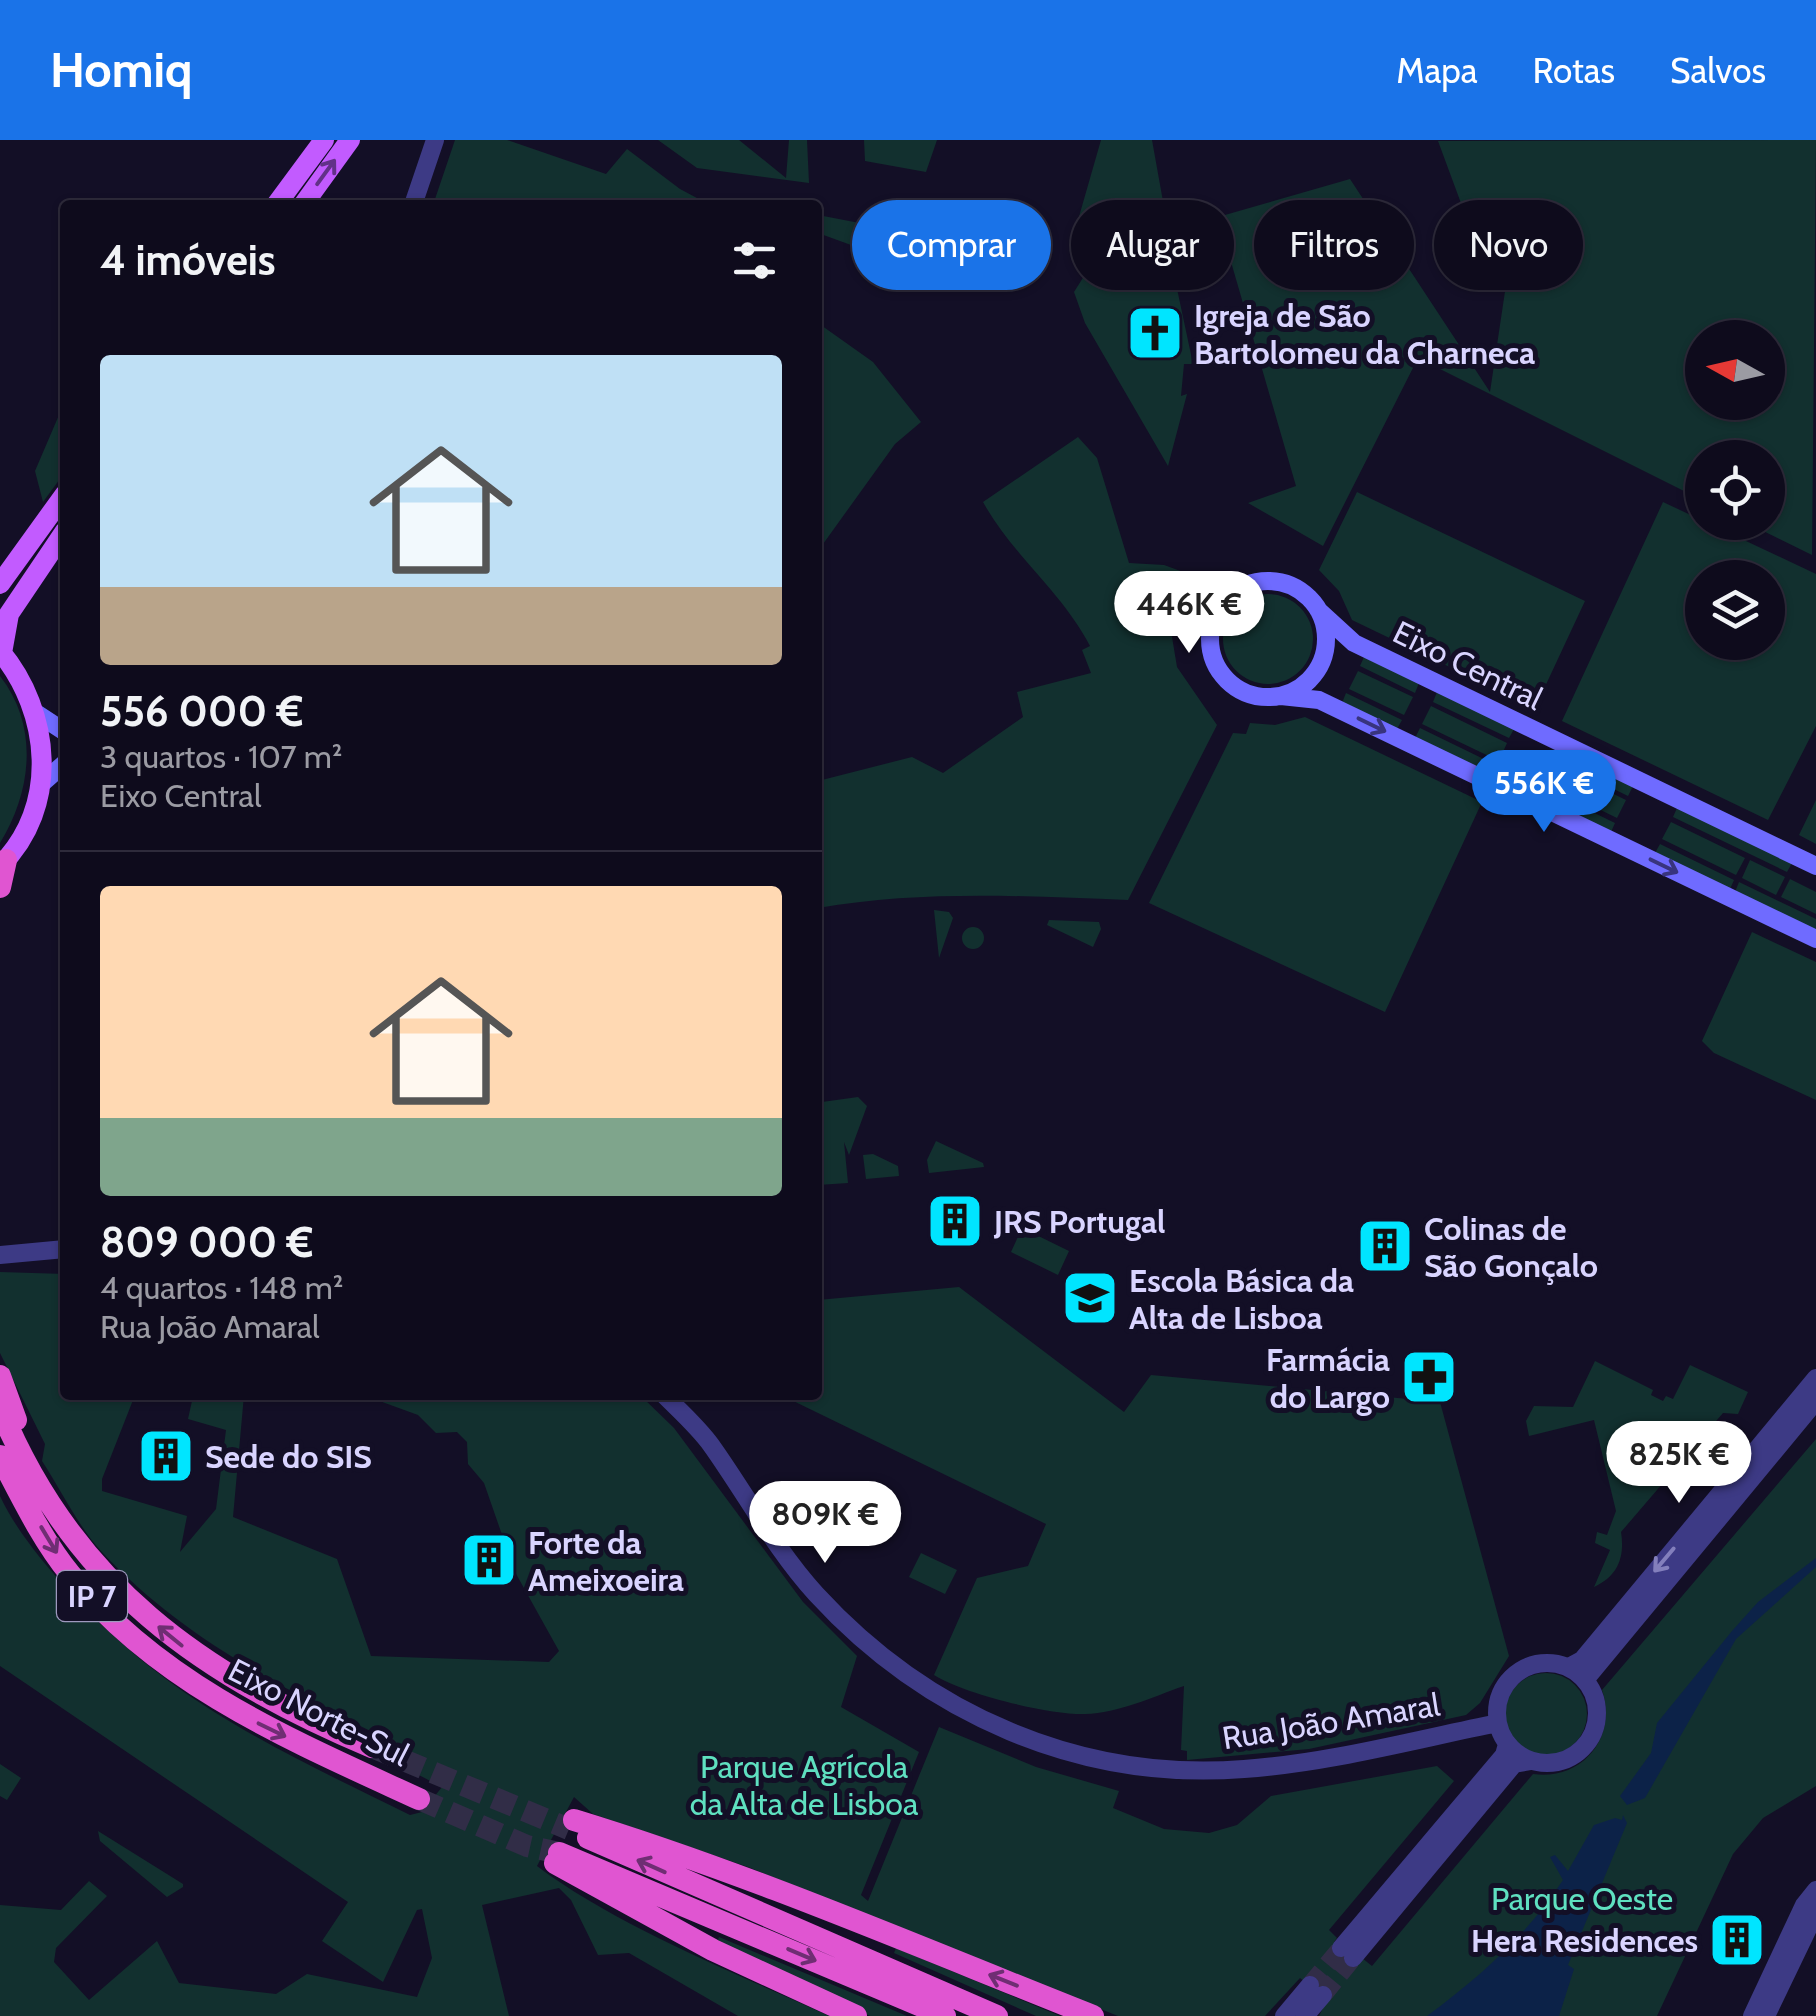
<!DOCTYPE html>
<html lang="pt">
<meta charset="utf-8">
<style>
body{margin:0;font-family:Cabin,sans-serif;background:#1c1929;color:#f1f3f6;height:100vh;display:flex;flex-direction:column;font-size:38px;white-space:nowrap}
*{box-sizing:border-box;margin:0}
p{font-size:32px;color:#9b9ba3}
.icon{flex:none;width:55px;height:55px;fill:none;stroke:currentColor;stroke-width:2;stroke-linecap:round;stroke-linejoin:round}
.map{position:relative;flex:1;overflow:hidden}
.details{position:absolute;left:60px;top:60px;width:762px;height:1200px;display:flex;flex-direction:column;background:#0e0b1c;border-radius:10px;box-shadow:0 2px 8px #0004,0 0 0 2px #2e2b3b}
.details>*{flex:none}
.banner{position:absolute;left:852px;top:60px;width:812px;height:90px;display:flex;gap:20px}
.needle{width:65px;rotate:278deg}
.buttons{position:absolute;left:1685px;top:180px;display:grid;gap:20px}
.buttons a{display:grid;place-items:center;width:100px;height:100px;border-radius:50%;background:#0e0b1c;box-shadow:0 2px 8px #0004,0 0 0 2px #2e2b3b;font-size:50px}
.price{position:absolute;translate:-50% -85px;padding:0 22px;border-radius:35px;background:#fff;color:#222;font-size:32px;line-height:65px;filter:drop-shadow(0 2px 5px #0008)}
.price::after{content:'';position:absolute;left:50%;top:60px;width:30px;height:22px;margin-left:-15px;background:inherit;clip-path:polygon(0 0,100% 0,50% 100%)}
.price.active{background:#1a73e8;color:#fff}
ul{padding:0;list-style:none}
li{display:grid;align-content:center;gap:20px;height:530px;padding:0 40px}
li+li{border-top:2px solid #2e2b3b}
li span{display:grid;place-items:center;height:310px;border-radius:10px;color:#555}
li>.icon{margin-inline-start:auto}
span .icon{width:180px;height:180px;fill:#fffc;stroke-width:1}
li b{font-size:42px}
h2{display:flex;justify-content:space-between;align-items:center;height:120px;padding:0 40px;font-size:42px}
.pill{padding:0 35px;border-radius:45px;background:#0e0b1c;box-shadow:0 2px 8px #0004,0 0 0 2px #2e2b3b;font-size:35px;line-height:90px}
.pill.active{background:#1a73e8;color:#fff}
header{display:flex;align-items:center;gap:60px;box-sizing:border-box;height:140px;padding:0 50px;background:#1a73e8;color:#fff}
header strong{font-size:48px}
nav{display:flex;gap:55px;margin-inline-start:auto;font-size:35px}
.map>svg:first-child{display:block}
.green{fill:#12302f;fill-rule:evenodd}
.water{fill:#0c2248}
.lines{fill:none;stroke-linecap:round;stroke-linejoin:round}
.tertiary-tunnel{stroke:#312d47;stroke-width:18;stroke-dasharray:18 9;stroke-linecap:butt}
.trunk-tunnel{stroke:#312d47;stroke-width:22;stroke-dasharray:22 11;stroke-linecap:butt}
.tertiary{stroke:#3d3a85;stroke-width:18}
.secondary{stroke:#6f6bff;stroke-width:18}
.primary{stroke:#c25bff;stroke-width:20}
.trunk{stroke:#e055d1;stroke-width:22}
.oneway{stroke:#623188}
.oneway2{stroke:#38347d}
.oneway3{stroke:#6f2e73}
.oneway4{stroke:#837fbc}
.labels{text-anchor:middle;dominant-baseline:central;stroke-width:10;stroke-linejoin:round;paint-order:stroke}
.shield{fill:#130f26;stroke:#9e99be;stroke-width:2.5}
.shield-label{font-size:30px;font-weight:bold;fill:#d9d4ff}
.poi-label{font-size:32px;font-weight:bold;fill:#d9d4ff;stroke:#130f26;text-anchor:start}
.street-label{font-size:32px;fill:#d9d4ff;stroke:#130f26}
.park-label{font-size:32px;fill:#5fe0c0;stroke:#130f26}
</style>
<header>
<strong>Homiq</strong>
<nav><a>Mapa</a><a>Rotas</a><a>Salvos</a></nav>
</header>
<div class="map">
<svg width="1816" height="1876" viewBox="0 0 1816 1876">
<rect width="100%" height="100%" fill="#130f26"/>
<path class="green" d="M 455,0 L 507,0 L 606,34 L 627,9 L 680,49 L 710,65 L 433,65 Z
M 658,0 L 739,0 L 786,38 L 789,0 L 807,0 L 809,43 L 697,28 Z
M 864,0 L 937,0 L 926,32 L 865,21 Z
M 1101,0 L 1152,0 L 1164,67 L 1104,89 L 1074,94 Z
M 1816,0 L 1812,415 L 1747,383 L 1768,382 L 1768,318 L 1702,318 L 1702,360 L 1418,218 L 1323,406 L 1248,363 L 1296,346 L 1218,77 L 1350,39 L 1490,252 L 1507,138 L 1465,74 L 1438,1 ZM 1702,198 L 1768,198 L 1768,262 L 1702,262 Z
M 818,75 L 1042,118 L 862,109 L 818,93 Z
M 1155,103 L 1168,142 L 1176,144 L 1193,224 L 1184,224 L 1181,256 L 1187,254 L 1168,326 L 1085,183 L 1074,152 L 1086,133 L 1144,114 Z
M 818,183 L 873,222 L 921,282 L 895,304 L 818,411 Z
M 65,261 L 65,332 L 43,362 L 35,331 Z
M 1078,297 L 1097,318 L 1129,423 L 1164,425 L 1186,433 L 1168,473 L 1177,527 L 1217,585 L 1128,760 C 1024,756 920,750 818,768 L 818,641 L 912,617 L 943,633 L 1023,577 L 1017,552 L 1091,533 L 1082,510 L 1090,506 C 1062,452 1013,416 983,362 Z
M 1357,352 L 1585,461 L 1535,568 L 1352,480 L 1339,451 L 1319,430 Z
M 1663,362 L 1816,434 L 1816,586 L 1768,680 L 1562,581 ZM 1702,438 L 1768,438 L 1768,502 L 1702,502 Z
M1223 499a45 45 0 1 1 90 0a45 45 0 1 1-90 0Z
M 1364,517 L 1419,543 L 1415,553 L 1360,526 Z
M 1358,531 L 1413,557 L 1404,575 L 1349,549 Z
M 0,536 C 39,586 32,651 0,703 Z
M 1437,552 L 1514,589 L 1509,598 L 1433,562 Z
M 1346,553 L 1402,580 L 1397,589 L 1342,563 Z
M 1431,566 L 1507,603 L 1499,621 L 1422,584 Z
M 1305,577 L 1482,662 L 1385,872 L 1149,763 L 1233,593 L 1246,594 L 1250,583 L 1275,585 Z
M 1420,588 L 1496,625 L 1492,635 L 1415,598 Z
M 1559,610 L 1633,646 L 1628,656 L 1554,620 Z
M 1552,624 L 1626,660 L 1617,678 L 1543,642 Z
M 1541,647 L 1615,683 L 1611,692 L 1536,656 Z
M 1816,660 L 1816,704 L 1799,695 Z
M 1677,668 L 1792,723 L 1787,732 L 1673,677 Z
M 1671,682 L 1745,718 L 1736,735 L 1662,699 Z
M 1660,704 L 1734,740 L 1730,749 L 1655,713 Z
M 1750,720 L 1785,737 L 1776,755 L 1742,738 Z
M 1790,739 L 1816,752 L 1816,774 L 1781,757 Z
M 1739,742 L 1816,779 L 1816,791 L 1735,752 Z
M 934,770 L 949,772 L 953,778 L 939,818 Z
M 1049,780 L 1099,782 L 1101,789 L 1093,807 L 1047,785 Z
M962 798a11 11 0 1 1 22 0a11 11 0 1 1-22 0Z
M 1752,792 L 1816,822 L 1816,960 L 1714,913 L 1702,901 Z
M 858,957 L 867,966 L 849,1015 L 844,1002 L 848,1043 L 818,1045 L 818,988 L 824,987 L 822,962 Z
M 936,1001 L 983,1023 L 984,1027 L 929,1033 L 927,1020 Z
M 873,1014 L 898,1026 L 899,1036 L 866,1039 L 863,1015 Z
M 1022,1088 L 1069,1111 L 1058,1135 L 1011,1112 Z
M 0,1132 L 65,1134 L 65,1255 L 135,1255 L 102,1339 L 102,1351 L 187,1376 L 180,1412 L 216,1369 L 226,1290 L 188,1279 L 192,1261 L 177,1255 L 244,1255 L 233,1377 L 337,1419 L 371,1516 L 549,1522 L 559,1511 L 515,1432 L 484,1343 L 468,1324 L 467,1302 L 457,1292 L 436,1293 L 418,1275 L 363,1255 L 640,1255 L 674,1288 L 803,1462 L 857,1516 L 841,1567 L 919,1612 L 861,1755 L 868,1761 L 939,1587 L 1036,1627 L 1119,1651 L 1113,1668 L 1164,1689 L 1209,1693 L 1237,1685 L 1271,1656 L 1437,1626 L 1454,1641 L 1329,1790 L 1337,1798 L 1334,1802 L 1358,1822 L 1362,1818 L 1372,1826 L 1533,1634 C 1582,1641 1618,1597 1602,1550 L 1816,1299 L 1816,1646 L 1763,1678 L 1733,1714 L 1657,1876 L 1319,1876 L 1327,1860 L 1300,1838 L 1265,1876 L 1118,1876 L 748,1727 L 593,1674 L 574,1657 L 537,1726 C 616,1786 738,1834 829,1876 L 738,1876 L 629,1813 L 598,1815 L 571,1760 L 559,1748 L 482,1765 L 509,1876 L 0,1876 L 0,1765 L 61,1770 L 89,1741 L 107,1756 L 56,1808 L 54,1822 L 89,1860 L 157,1801 L 179,1843 L 276,1854 L 307,1834 L 417,1857 L 432,1818 L 422,1769 L 417,1770 L 383,1842 L 322,1801 L 348,1762 L 0,1526 L 0,1356 C 16,1390 42,1421 67,1449 C 168,1561 278,1610 410,1675 L 422,1672 L 442,1647 L 384,1617 L 383,1597 C 279,1547 180,1496 101,1411 C 78,1386 61,1350 42,1321 L 45,1304 L 0,1213 Z
M 959,1147 L 1124,1272 L 1151,1235 L 1440,1262 L 1509,1516 L 1480,1563 L 1466,1575 L 1309,1609 L 1187,1620 L 1187,1611 L 1181,1610 L 1184,1546 C 1152,1557 1119,1573 1085,1574 C 1049,1575 964,1554 934,1535 L 977,1438 L 1028,1426 L 1046,1384 L 781,1255 L 818,1255 L 818,1160 Z
M 1595,1221 L 1653,1250 L 1651,1255 L 1663,1261 L 1666,1256 L 1673,1259 L 1690,1225 L 1748,1252 L 1738,1274 L 1723,1273 L 1621,1392 C 1625,1417 1618,1436 1594,1447 L 1610,1410 L 1595,1403 L 1597,1392 L 1607,1395 L 1616,1371 L 1594,1280 L 1529,1296 L 1526,1281 L 1534,1266 L 1573,1267 Z
M 921,1413 L 957,1430 L 945,1454 L 909,1437 Z
M1505 1574a41 41 0 1 1 82 0a41 41 0 1 1-82 0Z
M 0,1624 L 21,1638 L 7,1660 L 0,1656 Z
M 98,1691 L 183,1744 L 183,1747 L 167,1757 L 100,1701 Z
M 719,1797 L 907,1876 L 870,1876 L 717,1802 Z
M 896,1808 L 1060,1876 L 1036,1876 L 894,1813 Z"/>
<path class="water" d="M 1816,1418 L 1816,1427 L 1736,1499 L 1645,1658 L 1627,1665 L 1620,1656 L 1651,1613 L 1657,1583 L 1732,1491 L 1758,1462 Z
M 1623,1675 L 1627,1683 L 1568,1825 L 1574,1829 L 1559,1876 L 1427,1876 C 1480,1837 1527,1795 1563,1740 L 1550,1717 L 1555,1715 L 1568,1731 L 1594,1685 L 1615,1678 L 1622,1680 Z"/>
<g class="lines">
<path class="tertiary-tunnel" d="M 1310,1845 L 1341,1808
M 1323,1855 L 1353,1818"/>
<path class="trunk-tunnel" d="M 372,1607 L 569,1689
M 419,1659 L 527,1706 L 559,1713"/>
<path class="tertiary" d="M 413,65 L 435,0
M 0,1115 L 65,1109
M 664,1255 C 680,1271 698,1287 711,1305 C 746,1354 775,1409 816,1454 C 926,1574 1080,1642 1244,1629 C 1329,1623 1414,1600 1498,1583
M1497 1573a50 50 0 1 1 100 0a50 50 0 1 1-100 0Z
M 1569,1527 L 1582,1520 L 1816,1238
M 1585,1540 L 1816,1261
M 1341,1808 L 1504,1615 L 1507,1604
M 1353,1818 L 1514,1624 L 1531,1621
M 1284,1876 L 1310,1845
M 1305,1876 L 1323,1855
M 1752,1876 L 1804,1765 L 1816,1750
M 1766,1876 L 1816,1772"/>
<path class="secondary" d="M1210 499a58 58 0 1 1 116 0a58 58 0 1 1-116 0Z
M 1319,471 L 1354,503 L 1816,726
M 1281,556 L 1319,560 L 1816,799
M 36,573 L 65,592
M 40,645 L 65,623"/>
<path class="primary" d="M 276,65 L 324,0
M 303,65 L 350,0
M 0,444 L 65,354
M 0,511 C 51,572 60,667 0,726
M 2,513 L 9,474 L 65,391"/>
<path class="trunk" d="M 0,747 L 6,720
M 0,1236 L 16,1280
M 0,1268 C 72,1444 202,1536 372,1607
M 0,1316 C 20,1354 42,1400 70,1434 C 159,1545 293,1601 419,1659
M 574,1680 C 751,1734 921,1808 1093,1876
M 588,1698 L 997,1876
M 559,1713 L 945,1876
M 555,1723 L 713,1810 L 856,1876"/>
</g>
<defs><path id="oneway-shaft" d="M-6 0H5M1.5-3L5.5 0L1.5 3" fill="none" stroke-width="1.6" stroke-linecap="round" stroke-linejoin="round" transform="scale(2.5)"/></defs>
<use class="oneway" href="#oneway-shaft" transform="translate(326 32) rotate(-54)"/>
<g class="oneway2">
<use href="#oneway-shaft" transform="translate(1372 585) rotate(26)"/>
<use href="#oneway-shaft" transform="translate(1664 726) rotate(26)"/>
</g>
<g class="oneway3">
<use href="#oneway-shaft" transform="translate(49 1400) rotate(59)"/>
<use href="#oneway-shaft" transform="translate(170 1496) rotate(-141)"/>
<use href="#oneway-shaft" transform="translate(272 1590) rotate(26)"/>
<use href="#oneway-shaft" transform="translate(651 1726) rotate(-156)"/>
<use href="#oneway-shaft" transform="translate(802 1815) rotate(23)"/>
<use href="#oneway-shaft" transform="translate(1003 1840) rotate(-158)"/>
</g>
<use class="oneway4" href="#oneway-shaft" transform="translate(1664 1420) rotate(130)"/>
<defs>
<g id="church-square" transform="scale(2.875)"><rect x="-9" y="-9" width="18" height="18" rx="4" fill="#00e5ff" stroke="#130f26"/><path d="M-1.2-6h2.4v3.5h3.3v2.4h-3.3V6h-2.4V-.1h-3.3v-2.4h3.3Z" fill="#111"/></g>
<g id="building-square" transform="scale(2.875)"><rect x="-9" y="-9" width="18" height="18" rx="4" fill="#00e5ff" stroke="#130f26"/><path d="M-4-6H4V6H1V3H-1V6H-4ZM-2.5-4.3h1.7v1.8h-1.7ZM.8-4.3h1.7v1.8H.8ZM-2.5-1h1.7V.8h-1.7ZM.8-1h1.7V.8H.8Z" fill="#111"/></g>
<g id="school-square" transform="scale(2.875)"><rect x="-9" y="-9" width="18" height="18" rx="4" fill="#00e5ff" stroke="#130f26"/><path d="M0-5L7-2L0 1L-7-2ZM-4 1L0 2.5L4 1V4Q0 6-4 4Z" fill="#111"/></g>
<g id="pharmacy-square" transform="scale(2.875)"><rect x="-9" y="-9" width="18" height="18" rx="4" fill="#00e5ff" stroke="#130f26"/><path d="M-2-6h4v4h4v4h-4v4h-4v-4h-4v-4h4Z" fill="#111"/></g>
</defs>
<g fill-rule="evenodd">
<use href="#church-square" x="1155" y="193"/>
<use href="#building-square" x="955" y="1081"/>
<use href="#building-square" x="1385" y="1106"/>
<use href="#school-square" x="1090" y="1158"/>
<use href="#pharmacy-square" x="1429" y="1237"/>
<use href="#building-square" x="166" y="1316"/>
<use href="#building-square" x="489" y="1420"/>
<use href="#building-square" x="1737" y="1800"/>
</g>
<g class="labels">
<rect class="shield" x="57" y="1431" width="70" height="50" rx="8"/>
<g class="shield-label">
<text x="92" y="1456">IP 7</text>
</g>
<g class="poi-label">
<text x="1194" y="175">Igreja de São<tspan x="1194" dy="37">Bartolomeu da Charneca</tspan></text>
<text x="994" y="1081">JRS Portugal</text>
<text x="1424" y="1088">Colinas de<tspan x="1424" dy="37">São Gonçalo</tspan></text>
<text x="1129" y="1140">Escola Básica da<tspan x="1129" dy="37">Alta de Lisboa</tspan></text>
<text x="1390" y="1219" text-anchor="end">Farmácia<tspan x="1390" dy="37">do Largo</tspan></text>
<text x="205" y="1316">Sede do SIS</text>
<text x="528" y="1402">Forte da<tspan x="528" dy="37">Ameixoeira</tspan></text>
<text x="1698" y="1800" text-anchor="end">Hera Residences</text>
</g>
<g class="street-label">
<text transform="translate(1468 525) rotate(26)">Eixo Central</text>
<text transform="translate(319 1572) rotate(27)">Eixo Norte-Sul</text>
<text transform="translate(1331 1581) rotate(-9)">Rua João Amaral</text>
</g>
<g class="park-label">
<text x="804" y="1626">Parque Agrícola<tspan x="804" dy="37">da Alta de Lisboa</tspan></text>
<text x="1582" y="1758">Parque Oeste</text>
</g>
</g>
</svg>
<div class="buttons">
<a><svg class="needle" viewBox="-14 -14 28 28"><path d="M0-13l5 13h-10z" fill="#e53935"/><path d="M0 13l5-13h-10z" fill="#9b9ba3"/></svg></a>
<a><svg class="icon" aria-label="locate" viewBox="0 0 24 24"><circle cx="12" cy="12" r="6"/><path d="M12 2v4M12 18v4M2 12h4M18 12h4"/></svg></a>
<a><svg class="icon" aria-label="layers" viewBox="0 0 24 24"><path d="M12 4l9 5-9 5-9-5zM3 14l9 5 9-5"/></svg></a>
</div>
<b class="price" style="left:1189px;top:516px">446K €</b>
<b class="price active" style="left:1544px;top:695px">556K €</b>
<b class="price" style="left:1679px;top:1366px">825K €</b>
<b class="price" style="left:825px;top:1426px">809K €</b>
<div class="banner">
<a class="pill active">Comprar</a>
<a class="pill">Alugar</a>
<a class="pill">Filtros</a>
<a class="pill">Novo</a>
</div>
<section class="details">
<h2>4 imóveis<svg class="icon" aria-label="filters" viewBox="0 0 24 24"><path d="M4 7h16M4 17h16"/><circle cx="9" cy="7" r="2"/><circle cx="15" cy="17" r="2"/></svg></h2>
<ul>
<li><span style="background:linear-gradient(#bfe0f5 75%,#b9a48a 0)"><svg class="icon" aria-label="home" viewBox="0 0 24 24"><path d="M3 11l9-7 9 7M6 9v11h12V9"/></svg></span><div><b>556 000 €</b><p>3 quartos · 107 m²</p><p>Eixo Central</p></div></li>
<li><span style="background:linear-gradient(#ffd9b3 75%,#7fa58c 0)"><svg class="icon" aria-label="home" viewBox="0 0 24 24"><path d="M3 11l9-7 9 7M6 9v11h12V9"/></svg></span><div><b>809 000 €</b><p>4 quartos · 148 m²</p><p>Rua João Amaral</p></div></li>
</ul>
</section>
</div>
